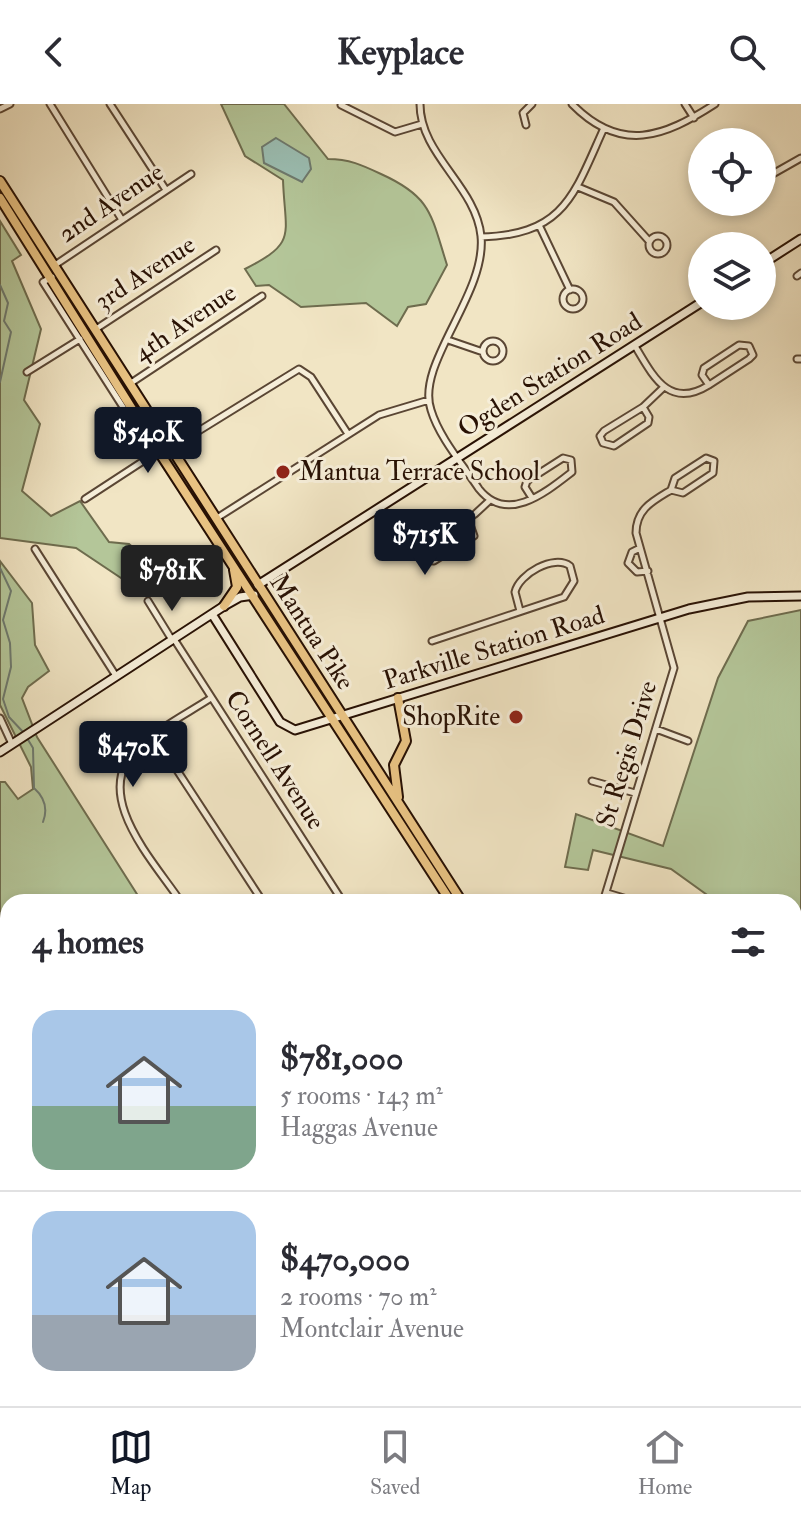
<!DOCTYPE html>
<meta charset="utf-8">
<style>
body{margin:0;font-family:"IM FELL Double Pica",serif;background:#f7f7f7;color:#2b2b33;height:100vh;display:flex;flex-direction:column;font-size:30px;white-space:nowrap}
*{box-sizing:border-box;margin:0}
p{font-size:26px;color:#7c7c81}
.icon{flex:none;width:44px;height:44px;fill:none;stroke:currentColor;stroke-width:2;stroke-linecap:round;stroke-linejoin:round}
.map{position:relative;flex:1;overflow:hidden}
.drawer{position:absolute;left:0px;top:790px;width:802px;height:512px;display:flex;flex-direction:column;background:#fff;border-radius:24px 24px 0 0;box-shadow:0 4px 12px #0003}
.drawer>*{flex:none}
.buttons{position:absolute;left:688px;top:24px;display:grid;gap:16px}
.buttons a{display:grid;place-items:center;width:88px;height:88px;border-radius:50%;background:#fff;box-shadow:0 4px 12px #0003;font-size:40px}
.price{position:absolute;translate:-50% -68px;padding:0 18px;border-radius:8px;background:#111827;color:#fff;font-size:26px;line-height:52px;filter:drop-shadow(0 2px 4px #0008)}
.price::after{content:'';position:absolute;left:50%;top:48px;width:24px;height:18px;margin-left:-12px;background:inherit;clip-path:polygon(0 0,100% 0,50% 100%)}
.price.selected{background:#222;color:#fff}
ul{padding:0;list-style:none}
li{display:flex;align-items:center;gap:24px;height:200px;padding:0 32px}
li+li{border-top:2px solid #e1e1e2}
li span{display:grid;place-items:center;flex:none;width:224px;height:160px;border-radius:24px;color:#555}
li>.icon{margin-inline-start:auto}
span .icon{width:96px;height:96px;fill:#fffc;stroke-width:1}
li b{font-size:34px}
h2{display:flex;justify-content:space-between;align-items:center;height:96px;padding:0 32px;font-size:34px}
header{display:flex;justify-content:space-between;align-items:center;height:104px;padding:0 32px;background:#fff;font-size:36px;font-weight:700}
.tab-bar{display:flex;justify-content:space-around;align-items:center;height:112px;border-top:2px solid #e1e1e2;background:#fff;font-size:22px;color:#7c7c81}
.tab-bar a{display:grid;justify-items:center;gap:4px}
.tab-bar .selected{color:#111827}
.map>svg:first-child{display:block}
.green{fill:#b4c699;stroke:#6e6c4e;stroke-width:2}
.water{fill:#9bbfb4;stroke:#6d796e;stroke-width:2}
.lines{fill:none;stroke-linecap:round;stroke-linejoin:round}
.stream{stroke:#6d796e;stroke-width:2}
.street-casing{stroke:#5a4634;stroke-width:9}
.secondary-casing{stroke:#281104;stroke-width:11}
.primary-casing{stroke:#281104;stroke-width:12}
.street{stroke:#f6eed9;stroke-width:5}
.secondary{stroke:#f6eed9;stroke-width:7}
.primary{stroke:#e8c282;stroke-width:8}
.poi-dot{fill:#8f2418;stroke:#f6eed9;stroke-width:3}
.labels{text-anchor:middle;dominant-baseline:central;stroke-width:6;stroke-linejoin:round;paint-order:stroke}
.street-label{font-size:26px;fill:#281104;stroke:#f6eed9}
.poi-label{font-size:26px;fill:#281104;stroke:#f6eed9;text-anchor:start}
</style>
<header><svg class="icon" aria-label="back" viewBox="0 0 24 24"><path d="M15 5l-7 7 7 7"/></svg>Keyplace<svg class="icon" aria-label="search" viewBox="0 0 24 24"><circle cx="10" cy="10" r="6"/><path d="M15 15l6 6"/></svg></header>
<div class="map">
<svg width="801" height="1302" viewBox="0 0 801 1302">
<rect width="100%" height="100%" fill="#f1e5c4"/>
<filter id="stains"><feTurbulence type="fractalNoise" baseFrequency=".0025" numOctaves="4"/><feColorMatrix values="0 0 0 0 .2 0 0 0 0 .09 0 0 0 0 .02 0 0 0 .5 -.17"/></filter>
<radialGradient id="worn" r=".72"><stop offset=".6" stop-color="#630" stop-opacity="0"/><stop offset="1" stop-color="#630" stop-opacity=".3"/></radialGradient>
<path class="green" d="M 221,0 L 284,0 L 328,55 C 349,55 362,61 381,70 C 432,93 431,111 447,161 L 426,200 L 408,203 L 397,222 L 366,199 L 301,203 L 269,181 L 256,182 L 245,165 C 298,138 285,132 283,76 L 245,52 Z
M 0,117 L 21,151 L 12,157 L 41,225 L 24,296 L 40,320 L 22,387 L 51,412 L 80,397 L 109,438 L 129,440 L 160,467 L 151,483 L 136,484 L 76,444 L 0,434 Z
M 0,457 L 32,499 L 35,541 L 49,567 L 28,583 L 22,594 L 37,633 L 142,798 L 8,798 L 8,895 L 0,896 L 0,678 L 5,678 L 18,695 L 33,685 L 31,663 L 0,601 Z
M 801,506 L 801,881 L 794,879 L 794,798 L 717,798 L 671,765 L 593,746 L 588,766 L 565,763 L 576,710 L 663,742 L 718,574 L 748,517 Z
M 31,1294 L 113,1294 L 113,1302 L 31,1302 Z"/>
<path class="water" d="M 276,34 L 309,54 L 311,65 L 302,78 L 264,59 L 262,43 Z"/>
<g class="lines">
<path class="stream" d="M 0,181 L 8,199 L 4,217 L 11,228 L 0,278
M 0,464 L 11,487 L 3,516 L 10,539 L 11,563 L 3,595 L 9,613 L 24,629
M 27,634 L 33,644 L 34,684 C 44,693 48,705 43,718"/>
<g class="street-casing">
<path id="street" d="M 50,0 L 122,116
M 110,0 L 166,86
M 420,0 C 420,51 476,82 481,132 C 487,190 415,260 431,306 C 439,333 463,361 479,385 C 507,420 545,389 572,368 L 571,356 L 563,354 L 527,377 L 525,383 L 532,394
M 572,0 C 621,50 664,33 715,0
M 685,0 L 694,14
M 341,1 L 395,28 L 422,20
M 0,5 L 10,0
M 526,21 L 523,9 L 532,0
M 762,76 L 801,54
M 578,83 L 614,98 L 649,137
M 539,121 L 570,186
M649 141a9 9 0 1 1 18 0a9 9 0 1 1-18 0Z
M 481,133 C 565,131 574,90 604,24
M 55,161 L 191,70
M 797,172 L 801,169
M 52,173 L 43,178 L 153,350
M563 195a10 10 0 1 1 20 0a10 10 0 1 1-20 0Z
M 96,225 L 216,146
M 448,236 L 483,248
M483 247a10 10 0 1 1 20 0a10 10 0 1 1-20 0Z
M 635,242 C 653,272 669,306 709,281 L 749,255 L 753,251 L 749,242 L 739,241 L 704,264 L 702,271 L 709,281
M 797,255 L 801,255
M 27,268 L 80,235
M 131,279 L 262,192
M 643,303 L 649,313 L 648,319 L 614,342 L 603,339 L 600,332 L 604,327 Z
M 643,303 L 664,283
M 171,344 L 299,265 L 311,273 L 348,330
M 85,395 L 154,350
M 217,414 L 379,311 L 429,296
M 468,415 L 474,432 L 434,457 L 424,456 L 423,444 L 475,410 L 489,397
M 640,444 L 632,448 L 628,459 L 637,468 L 648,467
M 35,445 L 116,572
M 148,497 L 172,536
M 174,535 L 343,798
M 432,537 L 564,493 L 574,477 L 570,462 C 554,450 519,470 515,488 L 520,507
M 0,614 L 12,640
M 656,625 L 688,637
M 154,631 L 263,798
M 592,677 L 635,689
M 607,789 L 637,798
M 181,798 C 153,756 88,689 139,642 C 160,623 188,609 211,594
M 603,798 L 674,564 L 636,429 C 636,405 653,397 671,386 L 683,389 L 713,369 L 714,357 L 706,354 L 675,374 L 671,386
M 794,902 L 801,907
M 0,936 L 8,933
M 794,1034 L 801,1045
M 794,1175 L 801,1170
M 794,1263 L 801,1274
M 241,1302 L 242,1294
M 307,1302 L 308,1294"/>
</g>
<g class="secondary-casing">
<path id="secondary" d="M 762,160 L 801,135
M 258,481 L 702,198
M 212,510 L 280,618 L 295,626 L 689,505 L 748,493 L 801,492
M 0,648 L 224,502 L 240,493 L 254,491
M 0,1212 L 8,1213
M 398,1294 L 470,1294"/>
</g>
<g class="primary-casing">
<path id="primary" d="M 0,77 L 462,798
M 0,94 L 159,348 L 451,798
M 224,502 L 237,483 L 234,466
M 398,594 L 406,637 L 394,661 L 398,693
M 724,1294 L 728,1299 L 735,1294
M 778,1294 L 783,1302
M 794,1294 L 799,1302"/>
</g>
<use href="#street" class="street"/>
<use href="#secondary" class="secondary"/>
<use href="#primary" class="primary"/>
</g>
<g class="poi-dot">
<circle cx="283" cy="368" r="8"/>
<circle cx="516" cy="613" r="8"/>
</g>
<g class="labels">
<g class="street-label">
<text transform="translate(111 99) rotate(-34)">2nd Avenue</text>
<text transform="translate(145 169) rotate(-33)">3rd Avenue</text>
<text transform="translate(185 219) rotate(-34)">4th Avenue</text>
<text transform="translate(550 271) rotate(-32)">Ogden Station Road</text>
<text transform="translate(312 528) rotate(57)">Mantua Pike</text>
<text transform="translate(494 544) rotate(-17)">Parkville Station Road</text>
<text transform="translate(627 650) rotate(-73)">St Regis Drive</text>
<text transform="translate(275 656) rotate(57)">Cornell Avenue</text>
</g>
<g class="poi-label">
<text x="299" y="368">Mantua Terrace School</text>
<text x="500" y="613" text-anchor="end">ShopRite</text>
</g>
</g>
<rect width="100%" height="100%" filter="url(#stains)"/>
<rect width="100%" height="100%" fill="url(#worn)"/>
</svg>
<div class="buttons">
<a><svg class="icon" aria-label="locate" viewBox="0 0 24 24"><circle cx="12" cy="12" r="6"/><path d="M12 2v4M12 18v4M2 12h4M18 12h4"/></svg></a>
<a><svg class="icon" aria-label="layers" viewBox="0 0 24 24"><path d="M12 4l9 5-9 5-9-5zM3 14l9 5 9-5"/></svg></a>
</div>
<b class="price" style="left:148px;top:371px">$540K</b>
<b class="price" style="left:425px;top:473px">$715K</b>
<b class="price selected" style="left:172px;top:509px">$781K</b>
<b class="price" style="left:133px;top:685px">$470K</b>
<section class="drawer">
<h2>4 homes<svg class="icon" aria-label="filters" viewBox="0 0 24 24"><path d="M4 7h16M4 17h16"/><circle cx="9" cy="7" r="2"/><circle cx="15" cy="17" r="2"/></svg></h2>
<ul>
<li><span style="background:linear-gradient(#a9c7e8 60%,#7fa58c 0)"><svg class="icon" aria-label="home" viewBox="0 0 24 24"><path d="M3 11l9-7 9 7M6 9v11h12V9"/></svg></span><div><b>$781,000</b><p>5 rooms · 143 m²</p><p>Haggas Avenue</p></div></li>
<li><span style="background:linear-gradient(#a9c7e8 65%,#9aa5b1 0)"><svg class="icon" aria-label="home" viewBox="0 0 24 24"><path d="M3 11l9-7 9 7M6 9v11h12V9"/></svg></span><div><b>$470,000</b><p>2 rooms · 70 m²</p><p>Montclair Avenue</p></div></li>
</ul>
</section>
</div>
<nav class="tab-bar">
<a class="selected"><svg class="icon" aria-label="map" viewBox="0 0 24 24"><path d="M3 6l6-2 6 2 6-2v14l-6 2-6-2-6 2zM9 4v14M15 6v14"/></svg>Map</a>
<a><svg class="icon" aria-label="saved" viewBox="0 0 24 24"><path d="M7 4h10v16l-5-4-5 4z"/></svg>Saved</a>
<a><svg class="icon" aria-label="home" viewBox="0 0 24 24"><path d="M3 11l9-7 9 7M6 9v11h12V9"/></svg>Home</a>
</nav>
